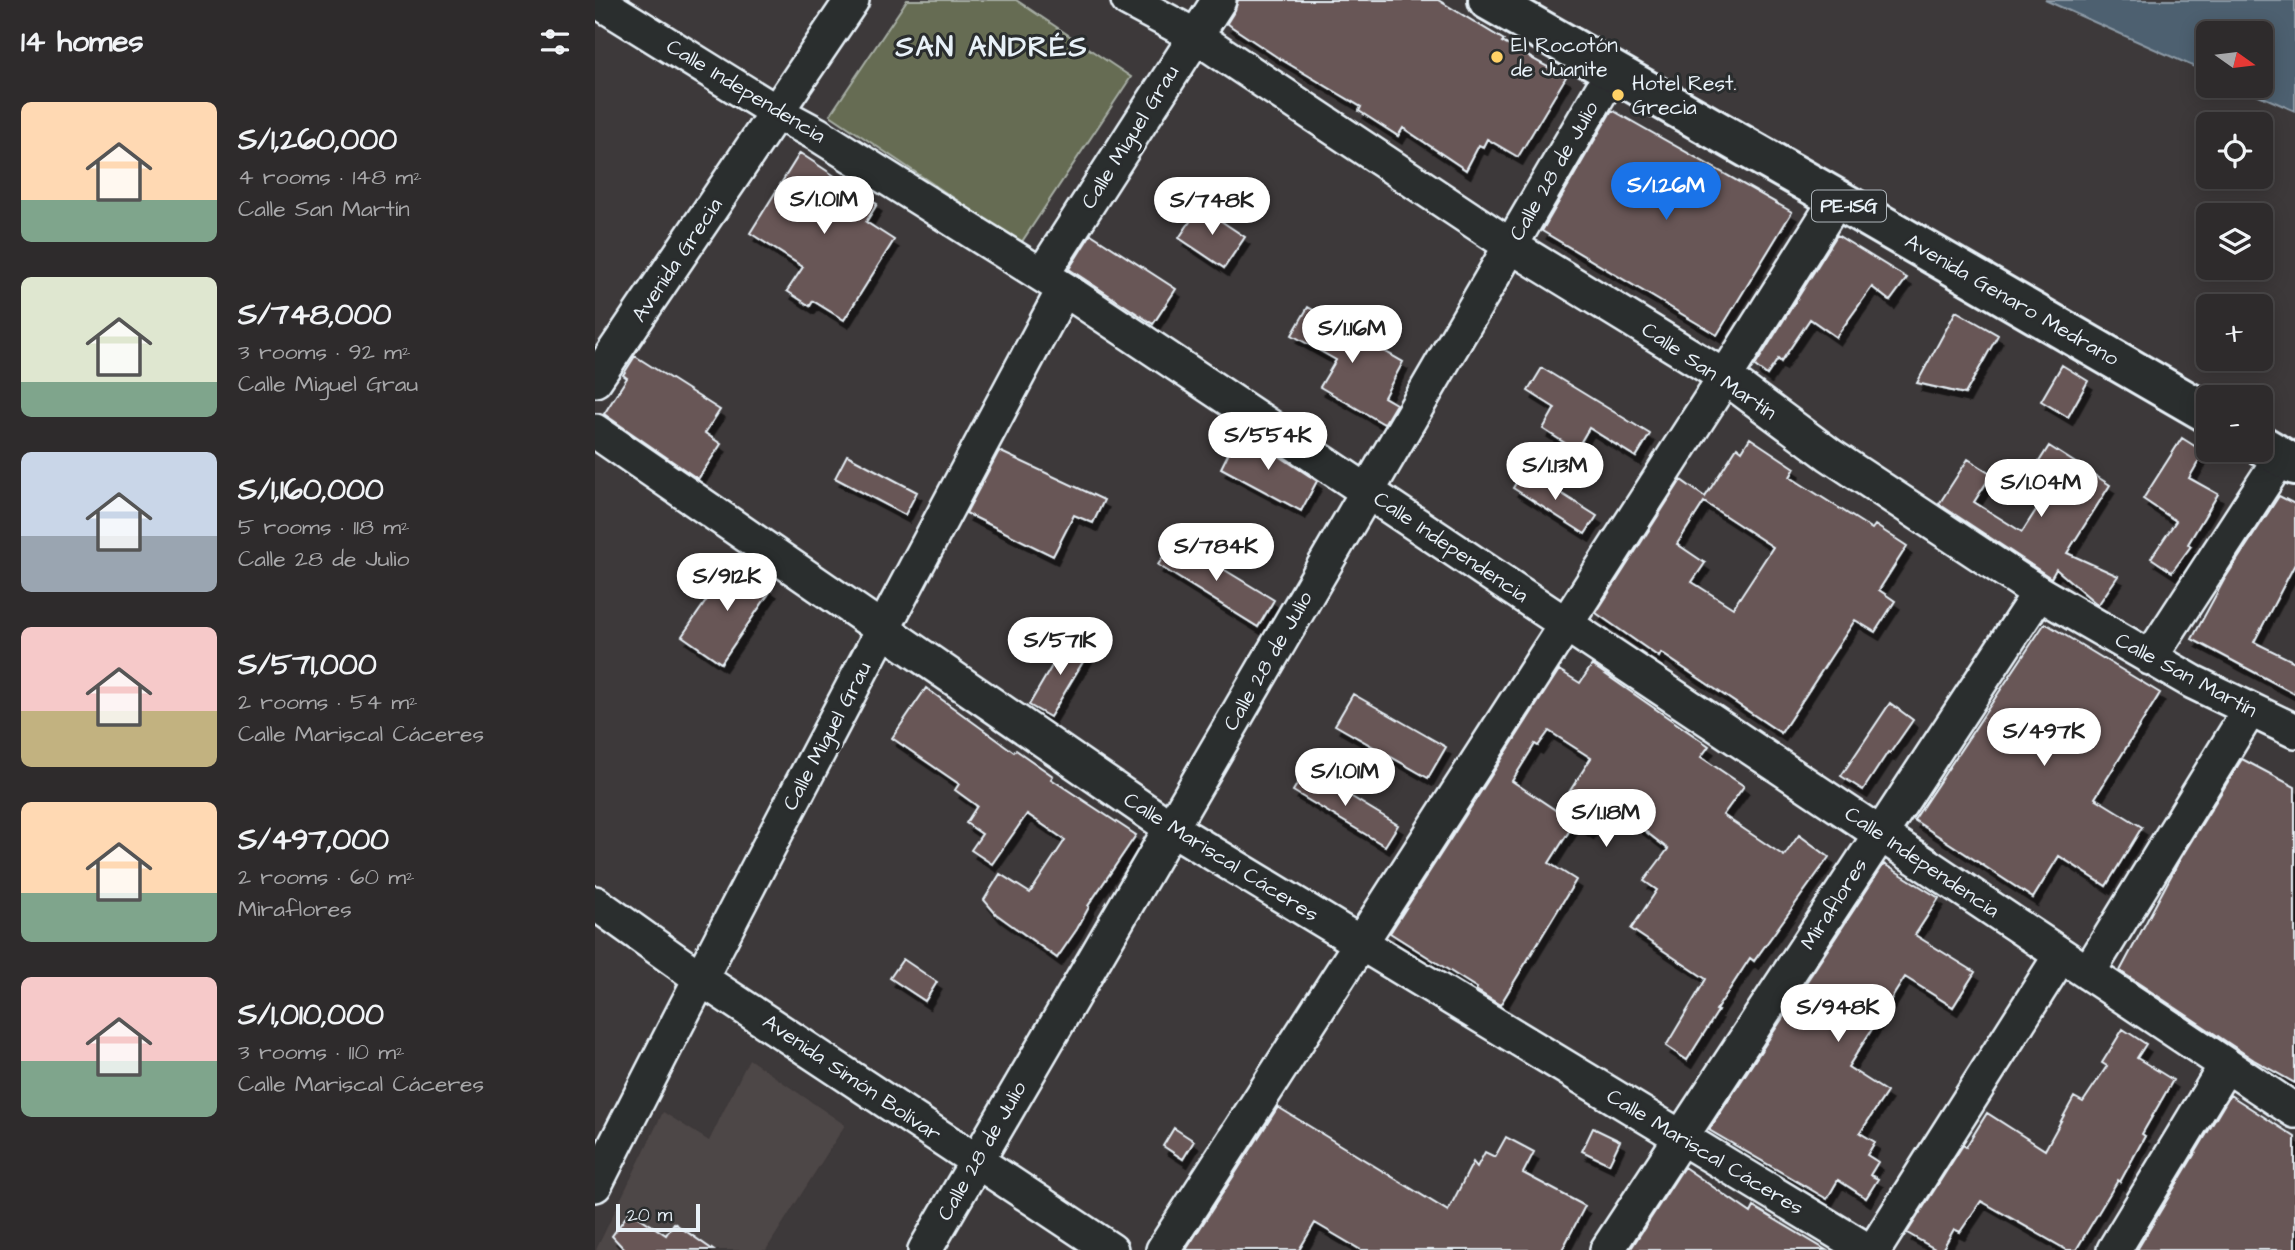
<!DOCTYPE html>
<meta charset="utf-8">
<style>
body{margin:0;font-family:"Architects Daughter",sans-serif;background:#3a3738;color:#f1f3f6;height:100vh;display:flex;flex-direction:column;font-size:26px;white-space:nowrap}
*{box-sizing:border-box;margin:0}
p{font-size:23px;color:#a7a7a9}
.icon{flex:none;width:38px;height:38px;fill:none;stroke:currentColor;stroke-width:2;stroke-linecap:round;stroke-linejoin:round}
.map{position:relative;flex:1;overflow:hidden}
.drawer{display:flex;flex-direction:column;background:#2e2b2c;width:595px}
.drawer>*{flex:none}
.needle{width:46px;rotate:104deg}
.buttons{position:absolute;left:1601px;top:21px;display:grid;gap:14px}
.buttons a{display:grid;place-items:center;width:77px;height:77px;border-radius:10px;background:#2e2b2c;box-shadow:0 4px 18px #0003,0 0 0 2px #494748;font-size:35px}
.scale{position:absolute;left:21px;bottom:18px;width:84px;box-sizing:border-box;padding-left:7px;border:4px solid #e8f1f8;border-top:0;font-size:19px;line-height:24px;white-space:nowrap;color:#e8f1f8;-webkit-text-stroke:5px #2a2d2e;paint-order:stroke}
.price{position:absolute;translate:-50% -60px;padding:0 16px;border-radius:24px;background:#fff;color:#222;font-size:23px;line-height:46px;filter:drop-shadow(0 2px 4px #0008)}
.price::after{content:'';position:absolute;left:50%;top:42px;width:21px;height:16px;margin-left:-10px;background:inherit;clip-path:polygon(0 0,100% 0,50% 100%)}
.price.current{background:#1a73e8;color:#fff}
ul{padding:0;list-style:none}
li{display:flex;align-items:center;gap:21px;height:175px;padding:0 21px}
li span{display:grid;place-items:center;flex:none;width:196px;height:140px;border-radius:10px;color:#555}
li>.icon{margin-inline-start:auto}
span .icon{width:84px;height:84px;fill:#fffc;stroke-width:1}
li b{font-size:30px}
h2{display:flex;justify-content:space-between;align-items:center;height:84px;padding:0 21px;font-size:30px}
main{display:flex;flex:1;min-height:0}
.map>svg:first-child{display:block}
.built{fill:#4d4646}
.green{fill:#666c52;stroke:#a7aea5;stroke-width:2}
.water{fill:#4e6070;stroke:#8c9aa6;stroke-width:2}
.building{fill:#685656;stroke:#e8f1f8;stroke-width:2;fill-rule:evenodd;filter:url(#shadow)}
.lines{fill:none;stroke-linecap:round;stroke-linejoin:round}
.minor-casing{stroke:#e8f1f8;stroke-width:38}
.primary-casing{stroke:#e8f1f8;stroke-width:44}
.minor{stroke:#2a2d2e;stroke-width:33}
.primary{stroke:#2a2d2e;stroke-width:38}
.poi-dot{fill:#ffd166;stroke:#2a2d2e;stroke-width:2.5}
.labels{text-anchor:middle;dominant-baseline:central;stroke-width:6;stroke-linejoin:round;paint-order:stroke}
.shield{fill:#2a2d2e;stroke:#afb6bb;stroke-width:2}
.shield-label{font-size:19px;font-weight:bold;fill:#e8f1f8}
.poi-label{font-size:21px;fill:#e8f1f8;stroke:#2a2d2e;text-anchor:start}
.street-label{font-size:21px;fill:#e8f1f8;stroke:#2a2d2e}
.district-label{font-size:28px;font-weight:bold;letter-spacing:2px;fill:#e8f1f8;stroke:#2a2d2e}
</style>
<main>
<section class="drawer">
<h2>14 homes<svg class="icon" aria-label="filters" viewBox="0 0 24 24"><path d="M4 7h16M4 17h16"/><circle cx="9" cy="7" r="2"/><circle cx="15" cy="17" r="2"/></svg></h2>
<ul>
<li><span style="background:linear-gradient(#ffd9b3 70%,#7fa58c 0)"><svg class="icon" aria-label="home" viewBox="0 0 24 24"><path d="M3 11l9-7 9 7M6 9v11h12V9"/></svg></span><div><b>S/1,260,000</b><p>4 rooms · 148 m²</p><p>Calle San Martín</p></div></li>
<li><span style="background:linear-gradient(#dfe7d0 75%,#7fa58c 0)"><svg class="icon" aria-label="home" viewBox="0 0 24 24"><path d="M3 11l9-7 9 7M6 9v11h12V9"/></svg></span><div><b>S/748,000</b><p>3 rooms · 92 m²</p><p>Calle Miguel Grau</p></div></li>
<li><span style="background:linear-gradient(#c9d6e8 60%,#9aa5b1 0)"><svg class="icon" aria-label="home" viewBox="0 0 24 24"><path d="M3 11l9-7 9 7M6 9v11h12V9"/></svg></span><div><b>S/1,160,000</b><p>5 rooms · 118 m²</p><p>Calle 28 de Julio</p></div></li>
<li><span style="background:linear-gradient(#f6c9c9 60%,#c2b280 0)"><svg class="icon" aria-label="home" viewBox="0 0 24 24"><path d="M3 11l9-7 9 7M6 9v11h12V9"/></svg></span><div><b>S/571,000</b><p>2 rooms · 54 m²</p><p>Calle Mariscal Cáceres</p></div></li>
<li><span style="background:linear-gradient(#ffd9b3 65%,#7fa58c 0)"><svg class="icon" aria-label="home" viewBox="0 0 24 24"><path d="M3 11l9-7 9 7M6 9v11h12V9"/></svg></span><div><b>S/497,000</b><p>2 rooms · 60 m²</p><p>Miraflores</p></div></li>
<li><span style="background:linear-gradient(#f6c9c9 60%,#7fa58c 0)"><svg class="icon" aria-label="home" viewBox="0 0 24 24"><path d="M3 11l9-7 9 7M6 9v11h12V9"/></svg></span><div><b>S/1,010,000</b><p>3 rooms · 110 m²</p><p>Calle Mariscal Cáceres</p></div></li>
</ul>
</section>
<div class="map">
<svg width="1700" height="1250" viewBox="0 0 1700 1250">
<defs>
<filter id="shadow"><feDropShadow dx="4.5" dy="8" stdDeviation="0" flood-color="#0009"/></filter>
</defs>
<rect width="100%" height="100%" fill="#3d393a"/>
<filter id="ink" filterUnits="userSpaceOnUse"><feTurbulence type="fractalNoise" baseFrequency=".0143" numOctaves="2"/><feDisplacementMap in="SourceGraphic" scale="14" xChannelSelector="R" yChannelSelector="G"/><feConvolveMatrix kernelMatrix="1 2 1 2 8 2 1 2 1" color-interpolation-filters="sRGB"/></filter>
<g filter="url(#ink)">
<path class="built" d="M 154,1059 L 250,1125 L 171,1250 L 1,1250 L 68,1112 L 114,1141 Z"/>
<path class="green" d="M 312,0 L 421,0 L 536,77 L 426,243 L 235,115 Z"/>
<path class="water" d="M 1450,0 L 1700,0 L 1700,111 L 1643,86 L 1666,86 L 1666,33 L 1614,33 L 1613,73 Z"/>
<path class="building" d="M 643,0 L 843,0 L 909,40 L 907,42 L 971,77 L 923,157 L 892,139 L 888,147 L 884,145 L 871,170 L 808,128 L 803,136 L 764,111 L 766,107 L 682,57 L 637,27 L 632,23 L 640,10 Z
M 1017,110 L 1197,212 L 1122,335 L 947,231 Z
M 205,153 L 282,204 L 271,222 L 299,240 L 249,320 L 218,301 L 215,306 L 192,291 L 208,267 L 155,233 Z
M 605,207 L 650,237 L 629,268 L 584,238 Z
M 496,234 L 581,289 L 558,324 L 474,269 Z
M 1242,235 L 1312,278 L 1295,301 L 1277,287 L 1241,337 L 1215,319 L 1186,362 L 1183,359 L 1172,375 L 1160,366 Z
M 713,307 L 808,362 L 789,397 L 801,404 L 789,424 L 725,387 L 741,360 L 697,335 Z
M 1361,311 L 1403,335 L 1370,394 L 1322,383 Z
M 40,356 L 125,410 L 110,433 L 126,444 L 103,479 L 9,414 L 32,378 L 28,375 Z
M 1467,365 L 1493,381 L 1473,417 L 1446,401 Z
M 947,368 L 1055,434 L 1041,457 L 994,428 L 981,450 L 948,429 L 960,408 L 933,391 Z
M 645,430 L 722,481 L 706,511 L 626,468 Z
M 1155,438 L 1200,468 L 1195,477 L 1277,529 L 1280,525 L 1312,546 L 1284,590 L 1300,601 L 1280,632 L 1260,620 L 1186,733 L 1066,653 L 1064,657 L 1001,613 L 1086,480 L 1110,497 L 1142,447 L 1147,451 ZM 1109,502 L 1178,547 L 1138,608 L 1097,582 L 1110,563 L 1082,544 Z
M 1587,438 L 1609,452 L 1594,478 L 1623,494 L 1593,544 L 1596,546 L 1577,572 L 1556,558 L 1581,521 L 1548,499 Z
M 1454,446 L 1515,485 L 1472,553 L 1523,576 L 1503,605 L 1461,569 L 1456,578 L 1344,504 L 1373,459 L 1397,474 L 1379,502 L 1427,532 L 1450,496 L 1430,484 Z
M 404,451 L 509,500 L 498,523 L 479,515 L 458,556 L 371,513 Z
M 252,455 L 322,492 L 310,515 L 240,478 Z
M 929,470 L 1002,516 L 990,534 L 918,488 Z
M 1684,496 L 1700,504 L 1700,564 L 1659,642 L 1700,662 L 1700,694 L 1597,639 L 1629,580 Z
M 579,539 L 679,600 L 663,627 L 563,565 Z
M 138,562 L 177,589 L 126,663 L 87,636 Z
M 1450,623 L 1565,693 L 1500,798 L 1547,827 L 1511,886 L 1464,856 L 1438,898 L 1319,820 Z
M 474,637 L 495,650 L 455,717 L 434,705 Z
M 997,665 L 1114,746 L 1106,757 L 1149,786 L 1128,815 L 1189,856 L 1204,835 L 1234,857 L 1159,961 L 1155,958 L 1121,1010 L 1123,1011 L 1092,1060 L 1071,1046 L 1111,979 L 1036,929 L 1062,890 L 1049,881 L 1073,849 L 1028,814 L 1022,822 L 1013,816 L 1010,822 L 1002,818 L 994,831 L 980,822 L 954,863 L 981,880 L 905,1005 L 881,990 L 882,988 L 795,933 L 964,670 L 985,683 ZM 954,731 L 996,758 L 962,811 L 917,781 L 940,744 L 943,746 Z
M 331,688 L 419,752 L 421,750 L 458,776 L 456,779 L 541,835 L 493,906 L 494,907 L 482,929 L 462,958 L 401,914 L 389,900 L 405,874 L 435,893 L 470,840 L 432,814 L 397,864 L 376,850 L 387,834 L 371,823 L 382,806 L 360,790 L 364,784 L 297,738 Z
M 758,694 L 851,747 L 833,778 L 740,725 Z
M 1295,703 L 1318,720 L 1295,753 L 1293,752 L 1268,790 L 1246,776 Z
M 1647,759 L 1700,787 L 1700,1083 L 1659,1060 L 1525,971 L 1584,861 Z
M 711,769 L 803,825 L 790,846 L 698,791 Z
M 1289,864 L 1344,898 L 1320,935 L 1380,972 L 1358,1007 L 1310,977 L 1253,1067 L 1292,1092 L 1265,1133 L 1280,1142 L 1272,1155 L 1283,1162 L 1275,1175 L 1283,1179 L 1271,1198 L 1243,1180 L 1232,1199 L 1114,1130 Z
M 308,959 L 342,982 L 330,1001 L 295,978 Z
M 1528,1029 L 1551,1044 L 1542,1058 L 1578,1080 L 1547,1134 L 1550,1136 L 1525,1182 L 1523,1180 L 1481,1250 L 1472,1250 L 1386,1201 L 1365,1232 L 1359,1229 L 1347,1250 L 1342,1250 L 1312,1233 L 1368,1145 L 1371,1147 L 1392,1113 L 1450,1150 L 1479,1097 L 1488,1102 L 1512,1066 L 1507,1063 Z
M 1635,1095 L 1700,1137 L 1700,1250 L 1542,1250 Z
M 683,1107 L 853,1211 L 878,1162 L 882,1167 L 890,1152 L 900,1157 L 911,1137 L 939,1152 L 928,1173 L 990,1206 L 967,1250 L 766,1250 L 720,1223 L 704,1250 L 591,1250 Z
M 579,1128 L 599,1141 L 588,1159 L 568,1146 Z
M 998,1128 L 1025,1141 L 1014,1164 L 987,1151 Z
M 1089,1167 L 1156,1213 L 1159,1207 L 1231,1250 L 1035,1250 Z
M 35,1211 L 71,1235 L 79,1223 L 118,1250 L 30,1250 L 17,1236 Z"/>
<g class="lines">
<g class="minor-casing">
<path id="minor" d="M 1,0 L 183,113 L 222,134 L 469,289 L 1700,1111
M 533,0 L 599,35 L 916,246 L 1130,377 L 1235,455 L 1444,593 L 1598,682 L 1700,731
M 447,275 L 624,0
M 0,380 L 257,0
M 0,431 L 576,828 L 1272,1250
M 1555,658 L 1686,457
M 0,903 L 105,978 L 516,1250
M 1493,973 L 1654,711
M 0,1185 C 152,884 310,586 469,289
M 330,1250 L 1017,72
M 568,1250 L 1130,377 L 1242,199
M 1012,1250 L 1444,593
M 1279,1250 L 1466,955
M 1519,1250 L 1631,1065"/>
</g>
<g class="primary-casing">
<path id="primary" d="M 893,0 L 1242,199 L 1614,414
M 1666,445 L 1700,465"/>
</g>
<use href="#minor" class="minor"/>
<use href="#primary" class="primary"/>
</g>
</g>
<g class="poi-dot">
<circle cx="902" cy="57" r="7"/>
<circle cx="1023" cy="95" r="7"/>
</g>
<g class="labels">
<rect class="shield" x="1217" y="190.5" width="74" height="31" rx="5"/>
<g class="shield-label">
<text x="1254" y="206">PE-1SG</text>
</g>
<g class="poi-label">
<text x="916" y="45">El Rocotón<tspan x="916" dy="24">de Juanite</tspan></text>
<text x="1037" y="83">Hotel Rest.<tspan x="1037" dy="24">Grecia</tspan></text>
</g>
<g class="street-label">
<text transform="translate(151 91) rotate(31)">Calle Independencia</text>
<text transform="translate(535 137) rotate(-58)">Calle Miguel Grau</text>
<text transform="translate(959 171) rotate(-60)">Calle 28 de Julio</text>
<text transform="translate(82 260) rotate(-56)">Avenida Grecia</text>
<text transform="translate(1417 300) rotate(30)">Avenida Genaro Medrano</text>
<text transform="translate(1114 371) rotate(34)">Calle San Martín</text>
<text transform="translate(856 547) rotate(34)">Calle Independencia</text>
<text transform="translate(673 661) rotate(-60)">Calle 28 de Julio</text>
<text transform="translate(1591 675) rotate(28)">Calle San Martín</text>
<text transform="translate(232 736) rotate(-62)">Calle Miguel Grau</text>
<text transform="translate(626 857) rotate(32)">Calle Mariscal Cáceres</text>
<text transform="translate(1327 862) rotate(34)">Calle Independencia</text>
<text transform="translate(1239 904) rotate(-57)">Miraflores</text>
<text transform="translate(257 1078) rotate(34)">Avenida Simón Bolívar</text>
<text transform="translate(387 1151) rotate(-60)">Calle 28 de Julio</text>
<text transform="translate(1110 1152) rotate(31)">Calle Mariscal Cáceres</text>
</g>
<g class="district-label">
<text x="397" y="47">SAN ANDRÉS</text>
</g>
</g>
</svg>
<div class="buttons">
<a><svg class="needle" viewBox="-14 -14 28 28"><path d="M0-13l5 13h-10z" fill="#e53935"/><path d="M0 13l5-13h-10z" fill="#a7a7a9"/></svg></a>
<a><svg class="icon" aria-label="locate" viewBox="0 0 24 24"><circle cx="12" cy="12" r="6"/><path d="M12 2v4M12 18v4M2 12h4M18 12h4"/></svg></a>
<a><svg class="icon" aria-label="layers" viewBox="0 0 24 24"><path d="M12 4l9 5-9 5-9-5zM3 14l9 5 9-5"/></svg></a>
<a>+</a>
<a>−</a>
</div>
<div class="scale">20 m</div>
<b class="price current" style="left:1071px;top:222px">S/1.26M</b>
<b class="price" style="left:229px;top:236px">S/1.01M</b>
<b class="price" style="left:617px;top:237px">S/748K</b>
<b class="price" style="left:757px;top:365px">S/1.16M</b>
<b class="price" style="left:673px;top:472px">S/554K</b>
<b class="price" style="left:960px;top:502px">S/1.13M</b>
<b class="price" style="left:1446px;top:519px">S/1.04M</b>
<b class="price" style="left:621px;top:583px">S/784K</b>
<b class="price" style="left:132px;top:613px">S/912K</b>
<b class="price" style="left:465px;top:677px">S/571K</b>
<b class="price" style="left:1449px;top:768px">S/497K</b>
<b class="price" style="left:750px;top:808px">S/1.01M</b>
<b class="price" style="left:1011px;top:849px">S/1.18M</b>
<b class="price" style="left:1243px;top:1044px">S/948K</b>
</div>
</main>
